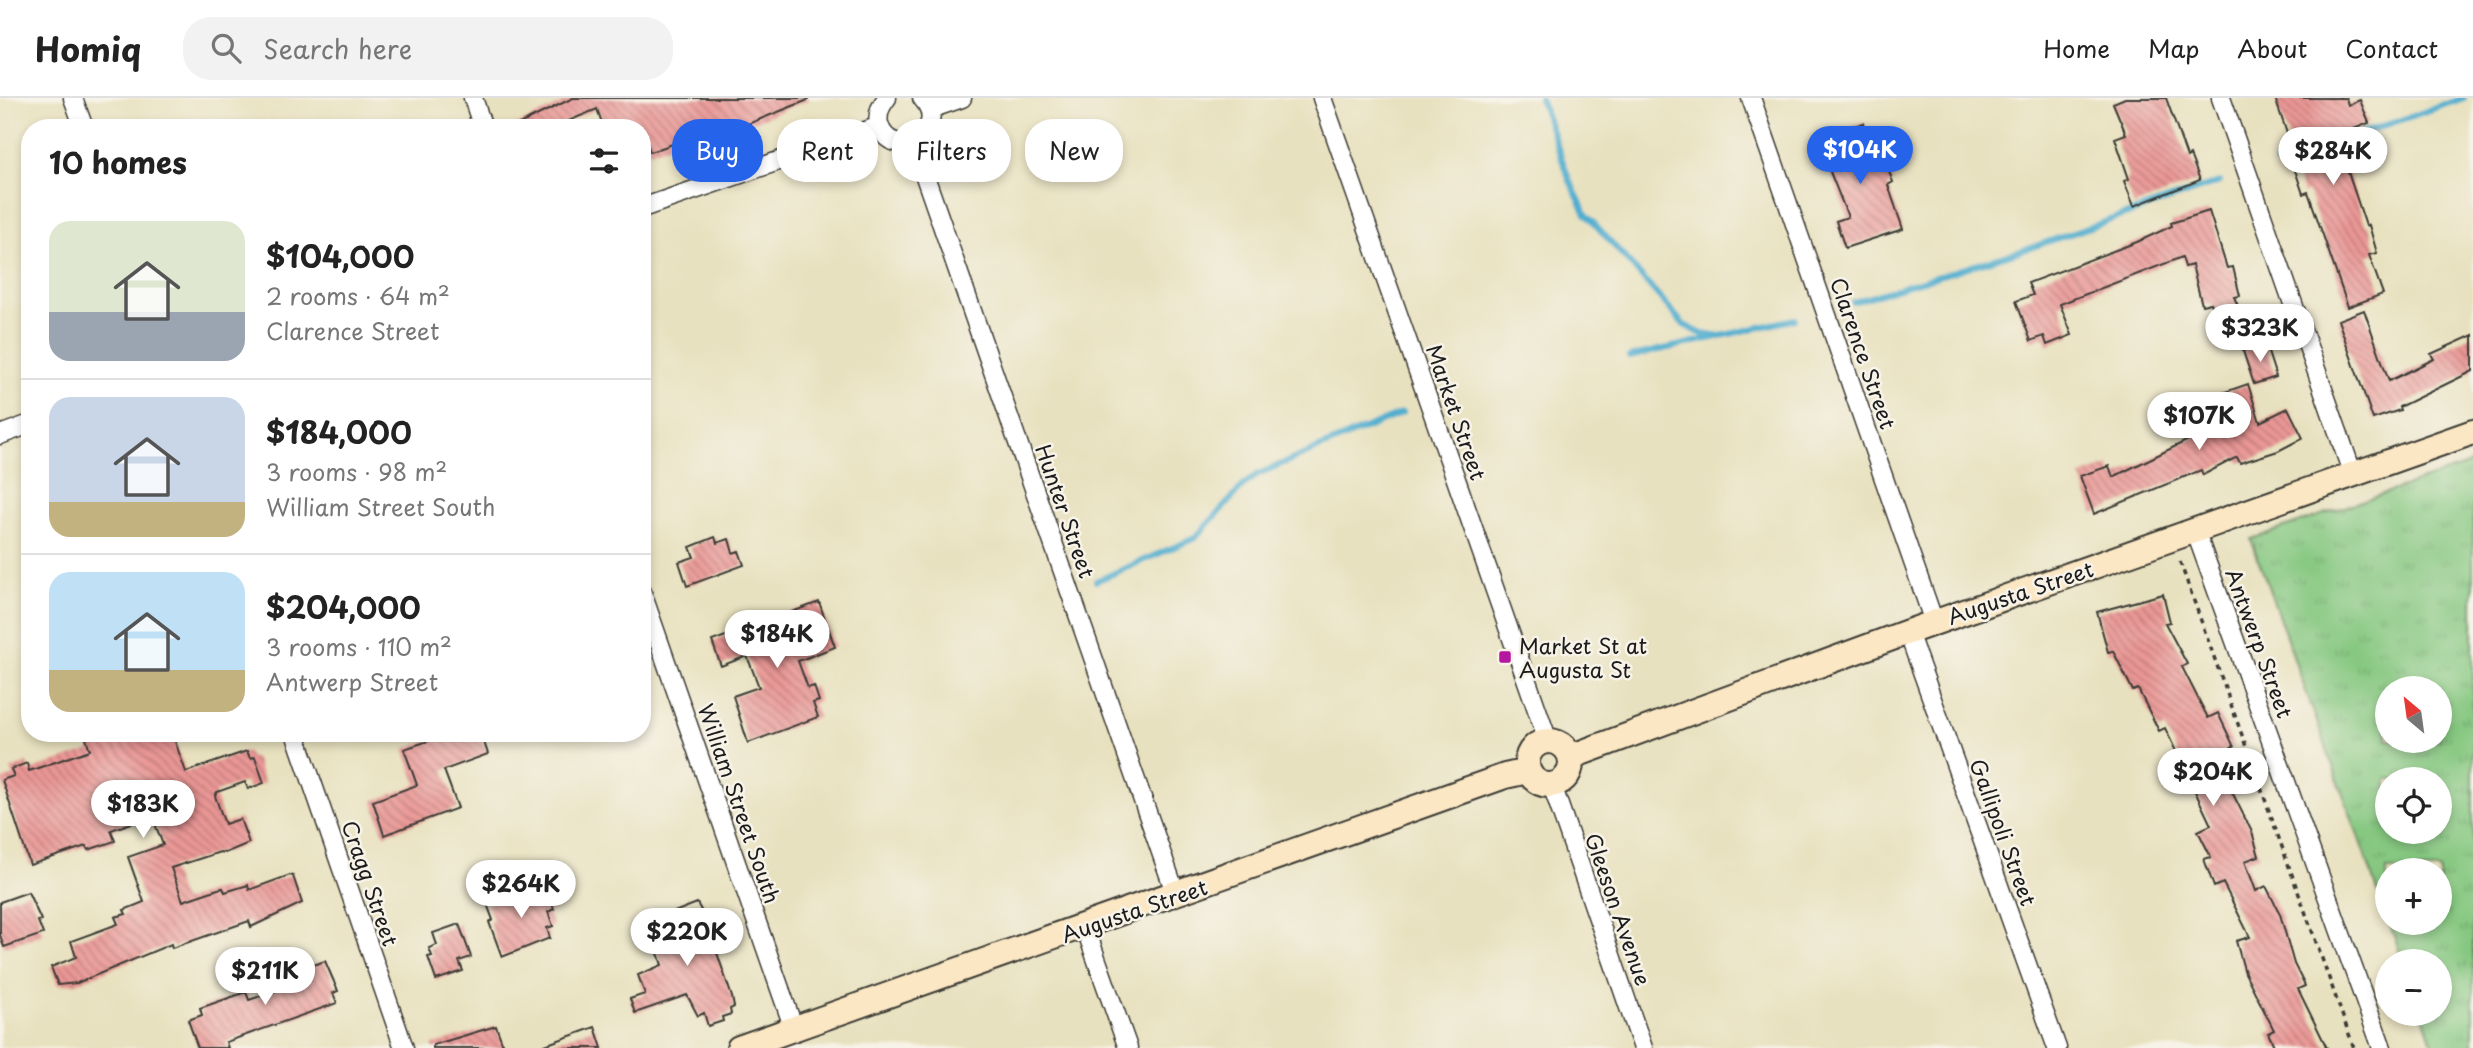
<!DOCTYPE html>
<meta charset="utf-8">
<style>
body{margin:0;font-family:"Playpen Sans",sans-serif;background:#f2f2f2;color:#222;height:100vh;display:flex;flex-direction:column;font-size:26px;white-space:nowrap}
*{box-sizing:border-box;margin:0}
p{font-size:23px;color:#767676}
.icon{flex:none;width:38px;height:38px;fill:none;stroke:currentColor;stroke-width:2;stroke-linecap:round;stroke-linejoin:round}
.map{position:relative;flex:1;overflow:hidden}
.side{position:absolute;left:21px;top:21px;width:630px;height:623px;display:flex;flex-direction:column;background:#fff;border-radius:28px;box-shadow:0 4px 10px #0003}
.side>*{flex:none}
.hud{position:absolute;left:672px;top:21px;width:665px;height:63px;display:flex;gap:14px}
.needle{width:46px;rotate:331deg}
.controls{position:absolute;left:2375px;top:578px;display:grid;gap:14px}
.controls a{display:grid;place-items:center;width:77px;height:77px;border-radius:50%;background:#fff;box-shadow:0 4px 10px #0003;font-size:35px}
.price{position:absolute;translate:-50% -60px;padding:0 16px;border-radius:24px;background:#fff;color:#222;font-size:23px;line-height:46px;filter:drop-shadow(0 2px 4px #0008)}
.price::after{content:'';position:absolute;left:50%;top:42px;width:21px;height:16px;margin-left:-10px;background:inherit;clip-path:polygon(0 0,100% 0,50% 100%)}
.price.selected{background:#2563eb;color:#fff}
ul{padding:0;list-style:none}
li{display:flex;align-items:center;gap:21px;height:175px;padding:0 28px}
li+li{border-top:2px solid #e0e0e0}
li span{display:grid;place-items:center;flex:none;width:196px;height:140px;border-radius:21px;color:#555}
li>.icon{margin-inline-start:auto}
span .icon{width:84px;height:84px;fill:#fffc;stroke-width:1}
li b{font-size:30px}
h2{display:flex;justify-content:space-between;align-items:center;height:84px;padding:0 28px;font-size:30px}
.tag{padding:0 24px;border-radius:28px;background:#fff;box-shadow:0 4px 10px #0003;font-size:24px;line-height:63px}
.tag.selected{background:#2563eb;color:#fff}
header{display:flex;align-items:center;gap:42px;box-sizing:border-box;height:98px;padding:0 35px;background:#fff;border-bottom:2px solid #e0e0e0}
header strong{font-size:33px}
nav{display:flex;gap:38px;margin-inline-start:auto;font-size:24px}
.search{width:490px;height:63px;background:#f2f2f2;display:flex;align-items:center;gap:18px;box-sizing:border-box;padding:0 24px;border-radius:28px;color:#767676;font-size:26px}
.map>svg:first-child{display:block}
.park{fill:url(#park-tufts);stroke:#51724e;stroke-width:2;fill-rule:evenodd}
.lines{fill:none;stroke-linecap:round;stroke-linejoin:round}
.stream{stroke:#50adcf;stroke-width:6}
.building{fill:url(#building-back-hatch)}
.street-casing{stroke:#3b3a34;stroke-width:21}
.secondary-casing{stroke:#3b3a34;stroke-width:28}
.path{stroke:#3b3a34;stroke-width:3.5;stroke-dasharray:5 5;stroke-linecap:butt}
.street{stroke:#fff;stroke-width:18}
.secondary{stroke:#fbe7c3;stroke-width:24}
.poi-dot{fill:#b5179e;stroke:#f7f3e8;stroke-width:2.5}
.labels{text-anchor:middle;dominant-baseline:central;stroke-width:5;stroke-linejoin:round;paint-order:stroke}
.street-label{font-size:21px;fill:#1c1c1c;stroke:#f7f3e8}
.poi-label{font-size:21px;fill:#1c1c1c;stroke:#f7f3e8;text-anchor:start}
</style>
<header>
<strong>Homiq</strong>
<div class="search"><svg class="icon" aria-label="search" viewBox="0 0 24 24"><circle cx="10" cy="10" r="6"/><path d="M15 15l6 6"/></svg>Search here</div>
<nav><a>Home</a><a>Map</a><a>About</a><a>Contact</a></nav>
</header>
<div class="map">
<svg width="2473" height="950" viewBox="0 0 2473 950">
<defs>
<pattern id="park-tufts" width="24" height="20" patternUnits="userSpaceOnUse" patternTransform="scale(1.75)"><rect width="24" height="20" fill="#86c881"/><path d="M3 7l-1-3M5 7V3M7 7l1-3M15 17l-1-3M17 17v-4M19 17l1-3" fill="none" stroke="#73ab6f"/></pattern>
<pattern id="building-back-hatch" width="6" height="6" patternUnits="userSpaceOnUse" patternTransform="scale(1.75)"><rect width="6" height="6" fill="#ea9795"/><path d="M-1 5l2 2M0 0l6 6M5-1l2 2" fill="none" stroke="#bd7a79"/></pattern>
</defs>
<rect width="100%" height="100%" fill="#f7f3e8"/>
<filter id="ink" filterUnits="userSpaceOnUse"><feTurbulence type="fractalNoise" baseFrequency=".0143" numOctaves="2"/><feDisplacementMap in="SourceGraphic" scale="14" xChannelSelector="R" yChannelSelector="G"/><feConvolveMatrix kernelMatrix="1 2 1 2 8 2 1 2 1" color-interpolation-filters="sRGB"/></filter>
<filter id="wash" filterUnits="userSpaceOnUse"><feTurbulence type="fractalNoise" baseFrequency=".00686" numOctaves="4" result="noise"/><feDisplacementMap in="SourceGraphic" scale="28" xChannelSelector="R" yChannelSelector="G"/><feGaussianBlur stdDeviation="1.57" result="paint"/><feColorMatrix in="noise" values="0 0 0 0 0 0 0 0 0 0 0 0 0 0 0 0 0 1.4 0 .05"/><feComposite in="paint" operator="in"/></filter>
<g filter="url(#wash)">
<rect width="100%" height="100%" fill="#e8e1bf"/>
<path class="park" d="M 2473,365 L 2473,950 L 2434,950 L 2422,915 L 2440,915 L 2440,863 L 2403,863 L 2389,824 L 2440,824 L 2440,772 L 2387,772 L 2387,818 L 2251,441 ZM 2387,590 L 2440,590 L 2440,642 L 2387,642 ZM 2387,681 L 2440,681 L 2440,733 L 2387,733 Z"/>
<g class="lines">
<path class="stream" d="M 1540,0 L 1569,81 L 1586,116 L 1684,227 L 1702,236 L 1720,239
M 2331,46 L 2464,0
M 2276,65 L 2300,56
M 1853,204 L 2024,152 L 2220,84
M 1629,259 L 1795,221
M 1096,483 L 1195,440 L 1245,386 L 1258,376 L 1402,315"/>
</g>
<g id="blocks">
<path class="building" d="M 573,0 L 808,0 L 808,2 L 718,38 L 682,48 L 681,43 L 650,54 L 642,30 L 604,30 L 597,11 L 552,30 L 511,30 Z
M 2125,0 L 2166,0 L 2187,59 L 2190,57 L 2200,82 L 2134,108 L 2124,83 L 2129,81 L 2115,40 L 2126,36 L 2113,5 Z
M 2275,0 L 2346,0 L 2348,7 L 2360,2 L 2369,25 L 2336,38 L 2366,128 L 2369,127 L 2377,155 L 2369,157 L 2383,196 L 2348,209 L 2308,94 L 2303,96 L 2294,69 L 2298,68 Z
M 1863,25 L 1876,61 L 1883,58 L 1893,84 L 1888,87 L 1903,131 L 1845,150 L 1836,123 L 1848,119 L 1817,41 Z
M 2209,113 L 2227,170 L 2233,169 L 2240,198 L 2234,199 L 2250,235 L 2229,245 L 2211,205 L 2202,207 L 2192,167 L 2185,169 L 2182,159 L 2060,206 L 2072,237 L 2047,247 L 2044,238 L 2031,243 L 2016,203 L 2033,197 L 2028,185 L 2137,144 L 2172,128 L 2171,125 Z
M 2364,212 L 2389,283 L 2434,261 L 2431,256 L 2473,237 L 2473,273 L 2399,309 L 2400,312 L 2373,321 L 2338,222 Z
M 2265,245 L 2276,279 L 2254,286 L 2243,253 Z
M 2248,286 L 2260,324 L 2288,310 L 2303,340 L 2278,353 L 2240,365 L 2237,359 L 2203,377 L 2201,372 L 2094,416 L 2080,378 L 2109,368 L 2113,379 L 2225,324 L 2216,297 Z
M 715,439 L 717,445 L 729,441 L 733,455 L 739,453 L 744,467 L 687,488 L 679,464 L 694,459 L 690,449 Z
M 2163,496 L 2170,524 L 2165,525 L 2187,566 L 2182,569 L 2208,620 L 2218,615 L 2234,649 L 2221,655 L 2238,691 L 2232,694 L 2252,734 L 2259,758 L 2245,763 L 2256,793 L 2266,788 L 2280,816 L 2294,866 L 2305,888 L 2298,891 L 2327,950 L 2275,950 L 2268,935 L 2274,932 L 2245,875 L 2236,843 L 2250,839 L 2223,785 L 2214,789 L 2204,761 L 2211,759 L 2198,733 L 2211,727 L 2165,630 L 2159,633 L 2138,591 L 2133,593 L 2113,553 L 2108,554 L 2097,514 Z
M 819,504 L 835,549 L 798,563 L 808,590 L 814,588 L 819,603 L 813,605 L 818,619 L 748,645 L 733,598 L 759,589 L 747,558 L 721,568 L 712,543 Z
M 84,635 L 172,635 L 186,674 L 247,653 L 250,660 L 255,659 L 264,685 L 248,691 L 245,684 L 217,694 L 215,698 L 225,726 L 240,721 L 249,745 L 225,755 L 220,754 L 171,770 L 183,803 L 218,791 L 223,790 L 225,794 L 248,787 L 249,792 L 290,777 L 293,778 L 302,805 L 251,829 L 249,823 L 172,850 L 171,846 L 77,885 L 58,887 L 51,869 L 76,859 L 71,843 L 118,826 L 115,819 L 126,816 L 124,812 L 144,804 L 128,759 L 163,747 L 152,718 L 111,732 L 115,743 L 88,752 L 86,748 L 30,767 L 2,682 L 14,678 L 11,671 L 27,665 L 29,673 L 35,671 L 90,652 Z
M 452,635 L 481,635 L 488,656 L 444,672 L 458,710 L 384,737 L 373,703 L 417,687 L 404,651 Z
M 546,787 L 554,811 L 548,814 L 553,828 L 547,830 L 550,840 L 502,859 L 489,824 L 493,822 L 487,806 Z
M 28,794 L 41,822 L 38,823 L 43,836 L 4,849 L 0,837 L 0,804 Z
M 697,805 L 707,823 L 711,822 L 717,840 L 717,845 L 714,846 L 732,899 L 734,909 L 730,911 L 731,916 L 722,919 L 723,923 L 708,928 L 704,915 L 698,918 L 687,897 L 635,915 L 630,901 L 645,896 L 638,877 L 662,867 L 652,838 L 660,835 L 659,831 L 671,826 L 669,816 Z
M 459,826 L 471,859 L 459,863 L 463,873 L 436,882 L 428,859 L 432,858 L 429,850 L 437,847 L 433,835 Z
M 325,863 L 338,893 L 333,895 L 337,905 L 226,944 L 228,950 L 198,950 L 188,922 L 202,917 L 200,910 L 246,894 L 249,902 L 278,892 L 275,882 L 280,878 Z
M 496,928 L 504,950 L 433,950 L 433,947 Z
M 595,929 L 602,950 L 542,950 L 542,948 Z"/>
</g>
</g>
<g filter="url(#ink)">
<use href="#blocks" fill-opacity="0" stroke="#3b3a34" stroke-width="2"/>
<g class="lines">
<g class="street-casing">
<path id="street" d="M 73,0 L 84,30
M 473,0 L 483,30
M 887,0 C 881,7 877,16 879,26 C 891,67 953,33 922,0
M 1322,0 L 1548,643
M 1751,0 L 1934,524
M 2221,0 L 2353,377
M 930,11 L 962,0
M 913,44 L 1176,797
M 642,110 L 880,28
M 0,337 L 30,326
M 2195,432 L 2382,950
M 642,495 L 794,931
M 1908,534 L 2057,950
M 295,635 L 404,950
M 1552,687 L 1643,950
M 1085,829 L 1128,950"/>
</g>
<g class="secondary-casing">
<path id="secondary" d="M1527 665a22 22 0 1 1 44 0a22 22 0 1 1-44 0Z
M 1570,659 L 1908,534 L 2473,334
M 739,950 L 1505,678 L 1528,673"/>
</g>
<path class="path" d="M 2180,464 L 2354,950"/>
<use href="#street" class="street"/>
<use href="#secondary" class="secondary"/>
</g>
</g>
<rect class="poi-dot" x="1498" y="552" width="14" height="14" rx="3.5"/>
<g class="labels">
<g class="street-label">
<text transform="translate(1864 255) rotate(71)">Clarence Street</text>
<text transform="translate(1457 314) rotate(71)">Market Street</text>
<text transform="translate(1066 413) rotate(71)">Hunter Street</text>
<text transform="translate(2020 494) rotate(-19)">Augusta Street</text>
<text transform="translate(2260 545) rotate(70)">Antwerp Street</text>
<text transform="translate(740 705) rotate(71)">William Street South</text>
<text transform="translate(2004 734) rotate(70)">Gallipoli Street</text>
<text transform="translate(371 785) rotate(71)">Cragg Street</text>
<text transform="translate(1619 811) rotate(71)">Gleeson Avenue</text>
<text transform="translate(1134 812) rotate(-19)">Augusta Street</text>
</g>
<g class="poi-label">
<text x="1519" y="547">Market St at<tspan x="1519" dy="24">Augusta St</tspan></text>
</g>
</g>
</svg>
<div class="controls">
<a><svg class="needle" viewBox="-14 -14 28 28"><path d="M0-13l5 13h-10z" fill="#e53935"/><path d="M0 13l5-13h-10z" fill="#767676"/></svg></a>
<a><svg class="icon" aria-label="locate" viewBox="0 0 24 24"><circle cx="12" cy="12" r="6"/><path d="M12 2v4M12 18v4M2 12h4M18 12h4"/></svg></a>
<a>+</a>
<a>−</a>
</div>
<b class="price selected" style="left:1860px;top:88px">$104K</b>
<b class="price" style="left:2333px;top:89px">$284K</b>
<b class="price" style="left:2260px;top:266px">$323K</b>
<b class="price" style="left:2199px;top:354px">$107K</b>
<b class="price" style="left:777px;top:572px">$184K</b>
<b class="price" style="left:2213px;top:710px">$204K</b>
<b class="price" style="left:143px;top:742px">$183K</b>
<b class="price" style="left:521px;top:822px">$264K</b>
<b class="price" style="left:687px;top:870px">$220K</b>
<b class="price" style="left:265px;top:909px">$211K</b>
<div class="hud">
<a class="tag selected">Buy</a>
<a class="tag">Rent</a>
<a class="tag">Filters</a>
<a class="tag">New</a>
</div>
<section class="side">
<h2>10 homes<svg class="icon" aria-label="filters" viewBox="0 0 24 24"><path d="M4 7h16M4 17h16"/><circle cx="9" cy="7" r="2"/><circle cx="15" cy="17" r="2"/></svg></h2>
<ul>
<li><span style="background:linear-gradient(#dfe7d0 65%,#9aa5b1 0)"><svg class="icon" aria-label="home" viewBox="0 0 24 24"><path d="M3 11l9-7 9 7M6 9v11h12V9"/></svg></span><div><b>$104,000</b><p>2 rooms · 64 m²</p><p>Clarence Street</p></div></li>
<li><span style="background:linear-gradient(#c9d6e8 75%,#c2b280 0)"><svg class="icon" aria-label="home" viewBox="0 0 24 24"><path d="M3 11l9-7 9 7M6 9v11h12V9"/></svg></span><div><b>$184,000</b><p>3 rooms · 98 m²</p><p>William Street South</p></div></li>
<li><span style="background:linear-gradient(#bfe0f5 70%,#c2b280 0)"><svg class="icon" aria-label="home" viewBox="0 0 24 24"><path d="M3 11l9-7 9 7M6 9v11h12V9"/></svg></span><div><b>$204,000</b><p>3 rooms · 110 m²</p><p>Antwerp Street</p></div></li>
</ul>
</section>
</div>
